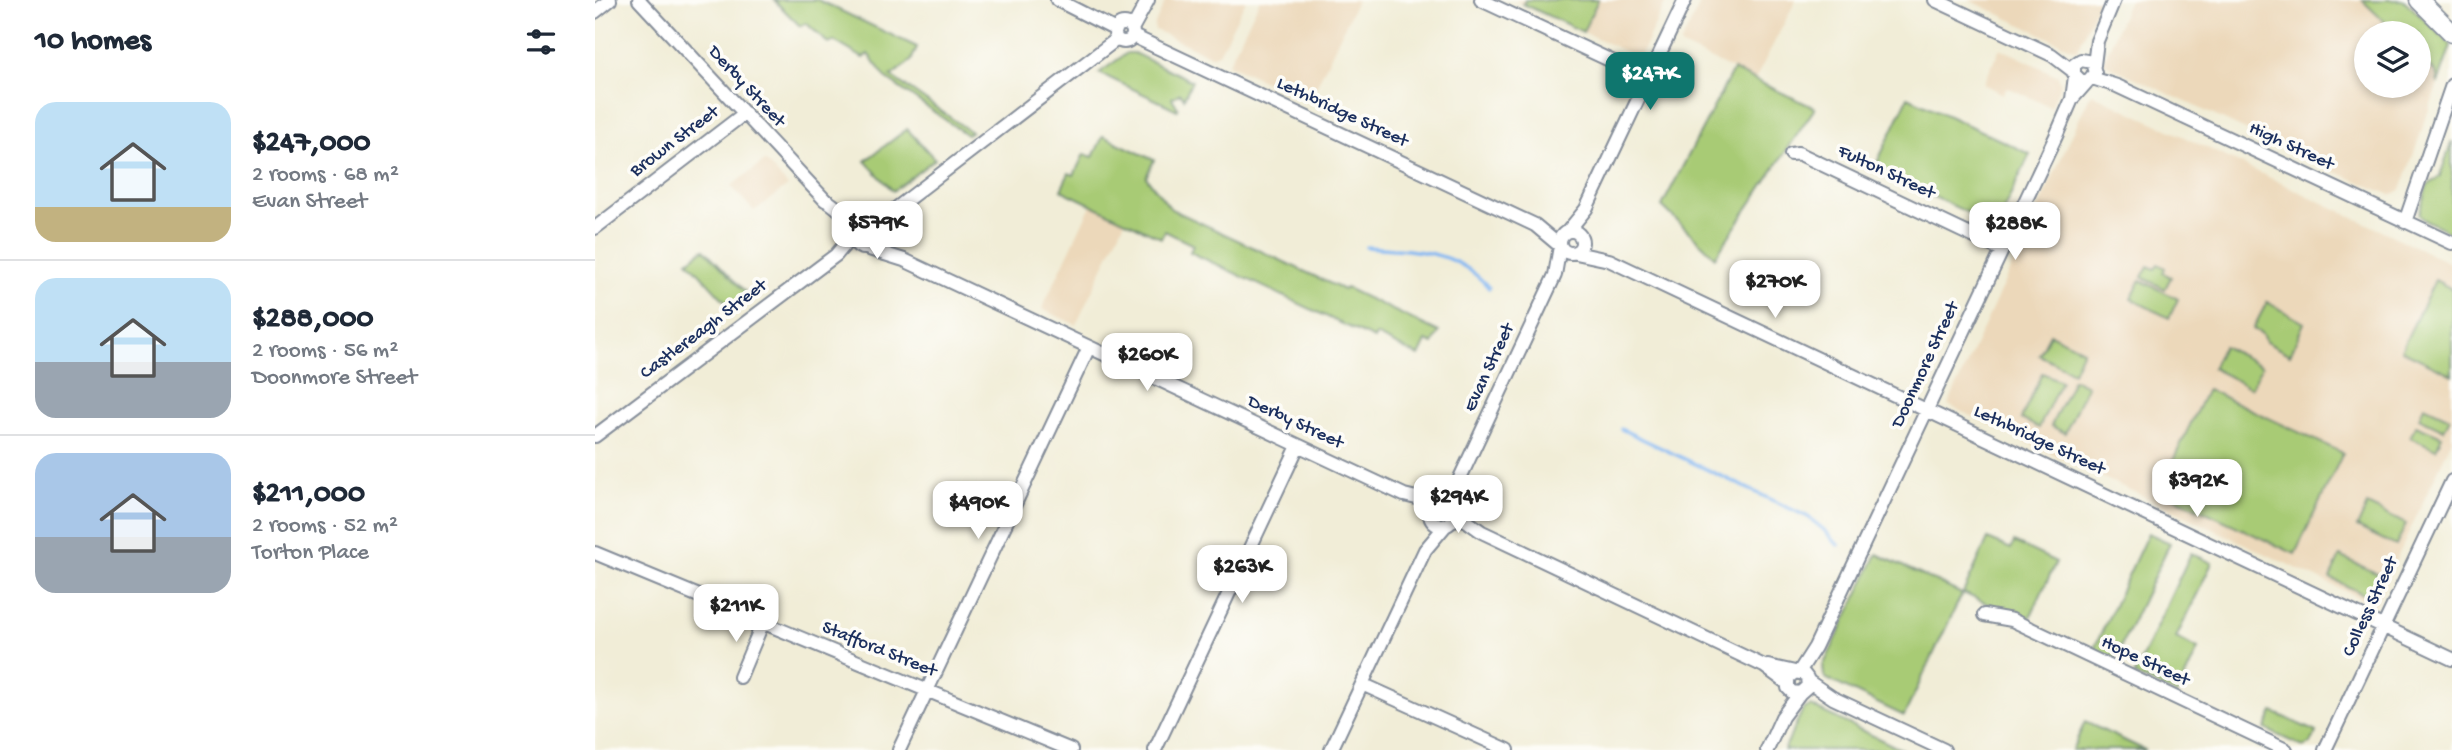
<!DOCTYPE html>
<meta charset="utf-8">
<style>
body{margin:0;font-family:"Gochi Hand",sans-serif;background:#f2f2f3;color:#1f2937;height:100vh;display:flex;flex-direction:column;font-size:26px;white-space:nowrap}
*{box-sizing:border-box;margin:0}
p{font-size:23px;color:#747a83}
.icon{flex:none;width:38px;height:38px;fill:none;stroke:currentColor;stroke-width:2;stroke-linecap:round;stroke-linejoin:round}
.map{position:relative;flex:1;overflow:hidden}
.side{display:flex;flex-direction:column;background:#fff;width:595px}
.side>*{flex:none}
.fabs{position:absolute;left:1759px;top:21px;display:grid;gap:14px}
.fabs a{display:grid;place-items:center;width:77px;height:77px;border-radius:50%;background:#fff;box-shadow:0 4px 10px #0003;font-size:35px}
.price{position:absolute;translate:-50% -60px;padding:0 16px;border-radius:14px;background:#fff;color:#222;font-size:23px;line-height:46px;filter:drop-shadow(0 2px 4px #0008)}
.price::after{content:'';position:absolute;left:50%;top:42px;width:21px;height:16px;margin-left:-10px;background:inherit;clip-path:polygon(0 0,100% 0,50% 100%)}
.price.on{background:#0f766e;color:#fff}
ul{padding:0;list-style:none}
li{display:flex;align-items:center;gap:21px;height:175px;padding:0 35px}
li+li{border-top:2px solid #e0e1e3}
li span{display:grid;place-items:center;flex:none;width:196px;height:140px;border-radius:21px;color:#555}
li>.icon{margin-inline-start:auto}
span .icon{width:84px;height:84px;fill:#fffc;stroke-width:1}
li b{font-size:30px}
h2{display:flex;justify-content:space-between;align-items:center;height:84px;padding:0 35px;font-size:30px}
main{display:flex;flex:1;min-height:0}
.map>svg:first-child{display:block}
.built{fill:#ecd8ba}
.green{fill:#a8cb75;stroke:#627d6a;stroke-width:2}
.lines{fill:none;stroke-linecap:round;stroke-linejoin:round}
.stream{stroke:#84b8f2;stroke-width:3.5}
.minor-casing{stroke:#868e9a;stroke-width:16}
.highway-casing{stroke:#868e9a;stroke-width:21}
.minor{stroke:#fff;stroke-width:12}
.highway{stroke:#fff;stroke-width:18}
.labels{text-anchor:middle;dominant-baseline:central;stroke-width:7;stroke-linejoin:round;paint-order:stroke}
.street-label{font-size:19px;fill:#1b2f5e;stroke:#fdfcf7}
</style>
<main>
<section class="side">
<h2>10 homes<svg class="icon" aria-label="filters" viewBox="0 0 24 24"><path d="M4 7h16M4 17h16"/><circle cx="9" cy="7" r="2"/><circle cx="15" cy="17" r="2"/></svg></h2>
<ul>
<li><span style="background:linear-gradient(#bfe0f5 75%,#c2b280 0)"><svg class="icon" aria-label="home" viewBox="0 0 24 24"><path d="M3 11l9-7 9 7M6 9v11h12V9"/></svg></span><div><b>$247,000</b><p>2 rooms · 68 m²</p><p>Evan Street</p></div></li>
<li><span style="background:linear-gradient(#bfe0f5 60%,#9aa5b1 0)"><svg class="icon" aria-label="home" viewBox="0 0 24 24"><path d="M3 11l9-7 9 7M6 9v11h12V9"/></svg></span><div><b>$288,000</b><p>2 rooms · 56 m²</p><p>Doonmore Street</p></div></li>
<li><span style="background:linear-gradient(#a9c7e8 60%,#9aa5b1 0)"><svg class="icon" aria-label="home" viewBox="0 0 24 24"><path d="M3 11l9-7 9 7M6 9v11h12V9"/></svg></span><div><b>$211,000</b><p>2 rooms · 52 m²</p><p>Torton Place</p></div></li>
</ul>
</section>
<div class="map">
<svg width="1857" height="750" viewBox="0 0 1857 750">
<rect width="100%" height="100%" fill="#fdfcf7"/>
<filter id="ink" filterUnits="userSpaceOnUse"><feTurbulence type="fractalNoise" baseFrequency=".0143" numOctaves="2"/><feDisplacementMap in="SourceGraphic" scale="14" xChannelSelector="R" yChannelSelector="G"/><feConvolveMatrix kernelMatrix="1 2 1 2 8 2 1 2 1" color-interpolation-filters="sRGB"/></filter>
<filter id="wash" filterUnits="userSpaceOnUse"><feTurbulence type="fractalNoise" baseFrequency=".00686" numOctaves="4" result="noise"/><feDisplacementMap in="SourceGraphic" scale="28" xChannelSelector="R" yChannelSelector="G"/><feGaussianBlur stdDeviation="1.57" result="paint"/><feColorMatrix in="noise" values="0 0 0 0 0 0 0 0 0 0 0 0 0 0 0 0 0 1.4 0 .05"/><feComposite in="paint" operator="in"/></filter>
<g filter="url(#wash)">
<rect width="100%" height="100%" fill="#f1edd7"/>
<path class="built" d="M 571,0 L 651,0 L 624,53 L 616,56 L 560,30 L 559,26 Z
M 665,0 L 762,0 L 714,102 L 633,64 Z
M 920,0 L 1072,0 L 1044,58 Z
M 1107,0 L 1201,0 L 1160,80 L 1085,45 Z
M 1374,0 L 1504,0 L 1482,51 Z
M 1534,0 L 1767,0 L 1801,33 L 1771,33 L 1771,86 L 1824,86 L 1824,56 L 1841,73 L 1843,84 L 1806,190 L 1796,195 L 1733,169 L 1508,63 Z
M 1405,48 L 1463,76 L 1466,84 L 1456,107 L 1412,87 L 1408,94 L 1388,84 Z
M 1496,93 L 1857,264 L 1857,440 L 1780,605 L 1353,405 Z
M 170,161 L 193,186 L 159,211 L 136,186 Z
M 496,205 L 530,221 L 481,325 L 447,309 Z"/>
<path class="green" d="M 179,0 L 223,0 L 322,47 L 316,61 L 296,76 L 376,132 L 372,135 L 292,79 L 273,54 L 268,58 L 239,41 L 234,44 L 211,23 L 205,26 Z
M 930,0 L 1003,0 L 988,32 L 928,4 Z
M 1767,0 L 1809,0 L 1856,45 L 1843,84 L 1841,73 L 1824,56 L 1824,33 L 1801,33 Z
M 532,53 L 539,53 L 597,81 L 589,98 L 585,93 L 577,98 L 583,108 L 582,110 L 504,73 Z
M 1138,70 L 1220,108 L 1120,257 L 1067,206 Z
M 1313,97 L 1435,154 L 1401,226 L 1279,169 Z
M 312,129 L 340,159 L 298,191 L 270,161 Z
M 508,136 L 559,160 L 551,177 L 576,209 L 749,290 L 751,288 L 844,332 L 838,344 L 831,341 L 824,356 L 781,335 L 779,339 L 595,252 L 598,245 L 570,231 L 566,238 L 466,190 L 474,173 L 479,175 L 489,154 L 498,157 Z
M 1857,141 L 1857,233 L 1828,219 L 1824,214 L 1832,186 L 1845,176 Z
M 109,249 L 157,299 L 140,312 L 93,261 Z
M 1563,264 L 1570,268 L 1568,273 L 1576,277 L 1570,289 L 1547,277 L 1553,266 L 1560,269 Z
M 1545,280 L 1583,299 L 1574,318 L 1536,299 Z
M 1840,280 L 1857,289 L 1857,375 L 1806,350 Z
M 1672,302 L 1709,323 L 1695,355 L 1671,342 L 1666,333 L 1658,329 Z
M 1455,334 L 1488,350 L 1478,372 L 1444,355 Z
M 1628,346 L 1667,366 L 1656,388 L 1617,368 Z
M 1447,373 L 1466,381 L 1444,428 L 1426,419 Z
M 1478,379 L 1492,386 L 1470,433 L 1456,426 Z
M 1612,389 L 1748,453 L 1700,554 L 1564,490 Z
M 1829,406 L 1855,418 L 1849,430 L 1824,418 Z
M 1821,425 L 1847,436 L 1841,449 L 1815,437 Z
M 1772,505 L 1811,524 L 1801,546 L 1762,527 Z
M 1553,533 L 1575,543 L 1517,665 L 1496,655 Z
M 1393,539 L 1416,549 L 1419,542 L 1461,562 L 1433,622 L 1368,593 Z
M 1596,553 L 1617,563 L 1581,638 L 1603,649 L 1582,695 L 1539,675 Z
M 1282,554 L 1367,594 L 1309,716 L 1232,679 L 1229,676 L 1228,666 Z
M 1745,556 L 1785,575 L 1774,597 L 1735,578 Z
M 1216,706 L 1299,746 L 1308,750 L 1189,750 L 1208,709 Z
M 1678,712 L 1721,732 L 1716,744 L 1708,747 L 1670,729 Z
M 1490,722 L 1550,750 L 1477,750 Z"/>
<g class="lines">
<path class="stream" d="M 771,247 C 819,251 860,248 894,288
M 1026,429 L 1213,517 L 1229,530 L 1243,545"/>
</g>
</g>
<g filter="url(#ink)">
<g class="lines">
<g class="minor-casing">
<path id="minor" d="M 44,0 L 230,200 C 244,206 250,220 265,225
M 462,0 L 521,30
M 886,0 L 1053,78
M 1340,0 L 1457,55 L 1478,71
M 0,12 L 15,0
M520 33a9 9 0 1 1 18 0a9 9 0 1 1-18 0Z
M 537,29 L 553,0
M 538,36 L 940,225 L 965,246
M 1499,65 L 1502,41 L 1519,0
M 1497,78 L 1522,86 L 1857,243
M 1477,99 L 1500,73 L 1497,62 L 1486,60 L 1479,65 L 1479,74 L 1486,81 L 1493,81
M 1196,154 L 1203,153 L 1407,250
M 1810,222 L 1857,85
M 268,224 L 295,213 L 522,39
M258 236a12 12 0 1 1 24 0a12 12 0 1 1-24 0Z
M 0,228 L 150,113
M965 242a11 11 0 1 1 22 0a11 11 0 1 1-22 0Z
M 973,231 L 991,209 L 1090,0
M 271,248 L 309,260 L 809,495 L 842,503
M 981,253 L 1014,260 L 1857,659
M 0,436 L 241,255 L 258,235
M835 514a12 12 0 1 1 24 0a12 12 0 1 1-24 0Z
M 857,509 L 865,478 L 960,275 L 965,246
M 858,511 L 887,532 L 1169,666 L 1192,683
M 0,553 L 476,750
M 1389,615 L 1417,620 L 1691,750
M 1173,666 L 1209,674 L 1212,678 L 1213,686 L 1205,693 L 1197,692 L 1193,688 L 1193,678 L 1200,672
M 1204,672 L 1220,647 L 1461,136 L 1477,99 L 1480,76
M 145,677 L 168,622
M 1213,681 L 1238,698 L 1349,750
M 767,684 L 913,750
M 304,750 L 494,347
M 560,750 L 703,446
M 736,750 L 830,550 L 851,525
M 1172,750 L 1187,717 L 1205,693
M 1730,750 L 1857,481"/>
</g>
<g class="highway-casing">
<path id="highway" d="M 1824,0 L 1857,33"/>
</g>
<use href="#minor" class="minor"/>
<use href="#highway" class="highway"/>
</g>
</g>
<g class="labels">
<g class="street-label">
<text transform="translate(151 87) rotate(47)">Derby Street</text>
<text transform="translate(747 113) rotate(25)">Lethbridge Street</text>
<text transform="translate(80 142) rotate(-37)">Brown Street</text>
<text transform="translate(1696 147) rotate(25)">High Street</text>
<text transform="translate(1291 173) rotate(25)">Fulton Street</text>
<text transform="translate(109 330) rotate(-37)">Castlereagh Street</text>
<text transform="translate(1331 365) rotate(-65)">Doonmore Street</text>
<text transform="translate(895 368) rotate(-65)">Evan Street</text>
<text transform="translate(700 423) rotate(25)">Derby Street</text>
<text transform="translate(1444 441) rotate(25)">Lethbridge Street</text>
<text transform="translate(1776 607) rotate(-65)">Colless Street</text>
<text transform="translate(284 650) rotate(22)">Stafford Street</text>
<text transform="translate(1550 662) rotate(25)">Hope Street</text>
</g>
</g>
</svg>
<div class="fabs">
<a><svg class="icon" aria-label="layers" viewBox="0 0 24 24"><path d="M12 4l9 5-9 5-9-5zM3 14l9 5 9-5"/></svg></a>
</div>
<b class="price on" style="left:1055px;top:112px">$247K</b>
<b class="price" style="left:282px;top:261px">$579K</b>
<b class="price" style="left:1420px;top:262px">$288K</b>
<b class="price" style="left:1180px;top:320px">$270K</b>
<b class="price" style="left:552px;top:393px">$260K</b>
<b class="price" style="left:1602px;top:519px">$392K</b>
<b class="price" style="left:863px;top:535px">$294K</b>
<b class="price" style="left:383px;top:541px">$490K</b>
<b class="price" style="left:647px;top:605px">$263K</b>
<b class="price" style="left:141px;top:644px">$211K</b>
</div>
</main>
